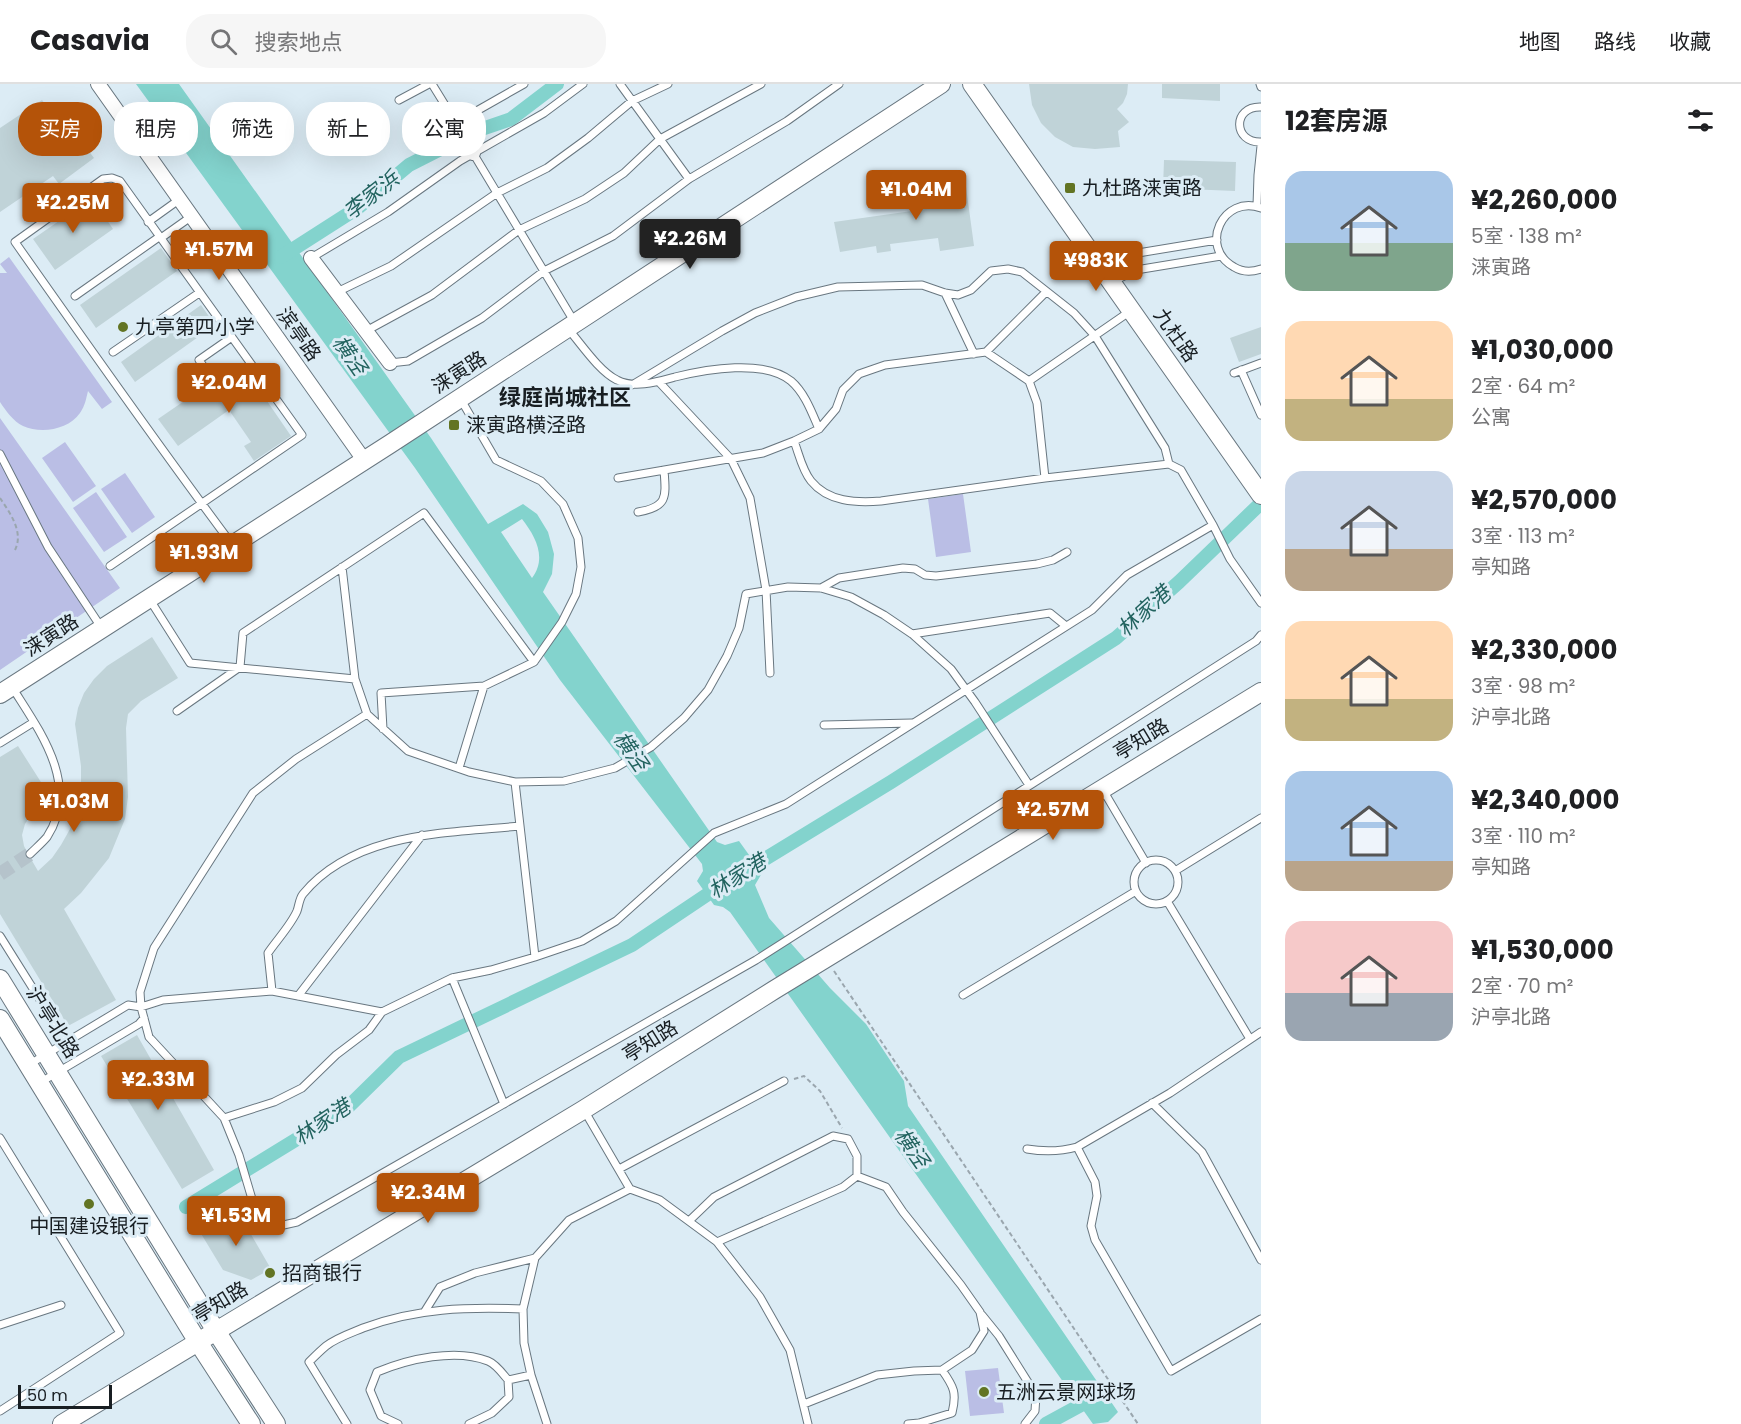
<!DOCTYPE html>
<html lang="zh">
<meta charset="utf-8">
<style>
body{margin:0;font-family:Poppins,"Noto Sans SC",sans-serif;background:#f6f6f6;color:#202124;height:100vh;display:flex;flex-direction:column;font-size:22px;white-space:nowrap}
*{box-sizing:border-box;margin:0}
p{font-size:20px;color:#757577}
.icon{flex:none;width:33px;height:33px;fill:none;stroke:currentColor;stroke-width:2;stroke-linecap:round;stroke-linejoin:round}
.map{position:relative;flex:1;overflow:hidden}
.panel{display:flex;flex-direction:column;background:#fff;width:480px}
.panel>*{flex:none}
.top-card{position:absolute;left:18px;top:18px;width:570px;height:54px;display:flex;gap:12px}
.scale{position:absolute;left:18px;bottom:15px;width:94px;box-sizing:border-box;padding-left:6px;border:3px solid #181e22;border-top:0;font-size:16px;line-height:21px;white-space:nowrap;color:#181e22;-webkit-text-stroke:4px #dcecf5;paint-order:stroke}
.price{position:absolute;translate:-50% -51px;padding:0 14px;border-radius:6px;background:#b45309;color:#fff;font-size:20px;line-height:39px;filter:drop-shadow(0 2px 3px #0008)}
.price::after{content:'';position:absolute;left:50%;top:36px;width:18px;height:14px;margin-left:-9px;background:inherit;clip-path:polygon(0 0,100% 0,50% 100%)}
.price.active{background:#222;color:#fff}
ul{padding:0;list-style:none}
li{display:flex;align-items:center;gap:18px;height:150px;padding:0 24px}
li span{display:grid;place-items:center;flex:none;width:168px;height:120px;border-radius:18px;color:#555}
li>.icon{margin-inline-start:auto}
span .icon{width:72px;height:72px;fill:#fffc;stroke-width:1}
li b{font-size:26px}
h2{display:flex;justify-content:space-between;align-items:center;height:72px;padding:0 24px;font-size:26px}
.chip{padding:0 21px;border-radius:24px;background:#fff;box-shadow:0 6px 24px #0002;font-size:21px;line-height:54px}
.chip.active{background:#b45309;color:#fff}
header{display:flex;align-items:center;gap:36px;box-sizing:border-box;height:84px;padding:0 30px;background:#fff;border-bottom:2px solid #e0e0e0}
header strong{font-size:28px}
nav{display:flex;gap:33px;margin-inline-start:auto;font-size:21px}
.search{width:420px;height:54px;background:#f6f6f6;display:flex;align-items:center;gap:15px;box-sizing:border-box;padding:0 21px;border-radius:24px;color:#757577;font-size:22px}
main{display:flex;flex:1;min-height:0}
.map>svg:first-child{display:block}
.green{fill:#babee5}
.water{fill:#83d3cd;fill-rule:evenodd}
.lines{fill:none;stroke-linecap:round;stroke-linejoin:round}
.canal{stroke:#83d3cd;stroke-width:14}
.building{fill:#c0d3d8}
.street-tunnel{stroke:#b5c3cb;stroke-width:14;stroke-dasharray:14 7;stroke-linecap:butt}
.lane-casing{stroke:#697780;stroke-width:9}
.street-casing{stroke:#697780;stroke-width:16}
.secondary-casing{stroke:#697780;stroke-width:20}
.path{stroke:#9aa6ae;stroke-width:2;stroke-dasharray:4.5 3;stroke-linecap:butt}
.lane{stroke:#fff;stroke-width:7}
.street{stroke:#fff;stroke-width:14}
.secondary{stroke:#fff;stroke-width:18}
.poi-dot{fill:#627423;stroke:#dcecf5;stroke-width:2}
.labels{text-anchor:middle;dominant-baseline:central;stroke-width:6;stroke-linejoin:round;paint-order:stroke}
.poi-label{font-size:20px;fill:#181e22;stroke:#dcecf5;text-anchor:start}
.street-label{font-size:20px;fill:#181e22;stroke:#dcecf5}
.water-label{font-size:21px;font-style:italic;fill:#22635f;stroke:#dcecf5}
.quarter-label{font-size:22px;font-weight:bold;fill:#181e22;stroke:#dcecf5}
</style>
<header>
<strong>Casavia</strong>
<div class="search"><svg class="icon" aria-label="search" viewBox="0 0 24 24"><circle cx="10" cy="10" r="6"/><path d="M15 15l6 6"/></svg>搜索地点</div>
<nav><a>地图</a><a>路线</a><a>收藏</a></nav>
</header>
<main>
<div class="map">
<svg width="1261" height="1340" viewBox="0 0 1261 1340">
<rect width="100%" height="100%" fill="#dcecf5"/>
<path class="green" d="M 9,173 L 112,318 L 102,325 L 88,307 C 86,315 85,322 80,329 C 68,346 41,350 23,342 C 13,337 6,327 0,318 L 0,189 L 7,189 L 0,180 Z
M 0,334 L 120,504 L 0,586 Z
M 65,358 L 96,402 L 73,418 L 42,374 Z
M 125,389 L 155,433 L 132,449 L 101,405 Z
M 96,408 L 127,453 L 104,468 L 73,424 Z
M 963,410 L 971,468 L 936,473 L 928,415 Z
M 998,1284 L 1004,1329 L 970,1332 L 965,1287 Z"/>
<path class="water" d="M 136,0 L 179,0 L 431,354 L 488,440 L 523,420 L 537,430 L 548,448 L 554,470 L 552,490 L 543,508 L 717,758 L 725,761 L 739,757 L 762,789 L 755,801 L 769,834 L 830,904 L 866,940 L 904,997 L 908,1022 L 1118,1328 L 1108,1338 L 1093,1340 L 730,828 L 723,823 L 714,821 L 697,797 L 703,787 L 702,780 L 560,596 L 415,384 ZM 522,435 C 536,453 547,474 532,494 L 501,448 Z"/>
<g class="lines">
<path class="canal" d="M 281,173 L 359,123 L 409,81 L 476,47 L 511,35 L 557,0
M 742,789 L 891,698 L 1116,554 L 1179,498 L 1261,419
M 186,1123 L 346,1025 L 399,973 L 632,861 L 720,802
M 1046,1340 L 1090,1316"/>
</g>
<path class="building" d="M 1029,0 L 1128,0 L 1127,10 L 1123,19 L 1117,25 L 1129,38 L 1118,47 L 1120,63 L 1095,65 L 1073,63 L 1055,53 L 1041,39 L 1032,21 Z
M 1162,0 L 1220,0 L 1220,17 L 1162,14 Z
M 42,16 L 71,55 L 77,51 L 94,74 L 59,100 L 53,92 L 0,128 L 0,44 Z
M 1164,76 L 1236,78 L 1235,107 L 1163,104 Z
M 964,88 L 974,162 L 940,167 L 938,154 L 890,160 L 891,167 L 877,169 L 876,162 L 840,168 L 834,138 L 933,124 L 928,92 Z
M 92,114 L 113,145 L 55,186 L 33,155 Z
M 161,164 L 177,187 L 96,244 L 80,221 Z
M 201,221 L 215,241 L 135,298 L 121,278 Z
M 1261,243 L 1261,270 L 1239,278 L 1230,254 Z
M 241,279 L 291,352 L 254,377 L 244,362 L 251,358 L 229,326 L 178,362 L 158,335 L 206,302 L 211,309 L 219,305 L 228,297 L 224,291 Z
M 152,553 L 178,594 L 141,617 L 128,630 L 126,644 L 128,713 L 125,735 L 109,774 L 81,809 L 64,825 L 116,916 L 68,942 L 0,830 L 0,673 L 18,662 L 53,717 L 30,732 L 25,740 L 22,751 L 24,762 L 26,766 L 25,772 L 28,775 L 31,775 L 38,787 L 52,774 L 61,761 L 70,745 L 75,730 L 81,701 L 81,682 L 75,640 L 78,624 L 84,609 L 94,595 L 107,582 Z
M 137,951 L 214,1086 L 182,1105 L 101,972 Z
M 237,1126 L 271,1185 L 251,1196 L 223,1186 L 200,1148 Z"/>
<g class="lines">
<path class="street-tunnel" d="M 0,790 L 30,770"/>
<g class="lane-casing">
<path id="lane" d="M 432,0 L 453,34
M 620,0 L 689,95
M 1260,0 L 1261,3
M 399,16 L 429,0
M 1261,23 C 1232,22 1233,59 1261,58
M 421,54 L 453,34 L 473,29 L 524,0
M 473,69 L 575,239
M 1257,122 L 1258,91 L 1261,62
M 1261,124 C 1223,110 1198,163 1234,183 C 1242,188 1252,188 1261,185
M 148,138 L 180,115
M 161,154 L 192,132
M 311,174 L 388,128 L 460,77 L 544,29 L 583,0
M 1104,183 L 1126,171 L 1217,156
M 1114,197 L 1136,186 L 1221,172
M 337,208 L 391,182 L 497,109 L 547,84 L 588,54 L 632,17 L 668,0
M 945,209 L 974,270
M 75,212 L 159,153
M 569,246 C 582,261 599,287 617,296 C 634,305 657,298 675,293 C 707,285 764,275 791,297 C 805,309 812,329 819,345
M 366,247 L 432,211 L 519,146 L 585,115 L 624,89 L 660,55 L 761,0
M 113,268 L 199,209
M 986,268 L 1046,208
M 390,279 L 408,277 L 482,234 L 544,187 L 613,152 L 689,95 L 787,37 L 839,0
M 1241,286 L 1261,331
M 1234,289 L 1261,279
M 1029,297 L 1129,228
M 659,298 L 731,375 L 750,414 L 766,506 L 770,589
M 216,300 L 199,276 L 232,253
M 632,301 L 722,247 L 755,229 L 796,213 L 838,203 L 922,201 L 945,209 L 958,211 L 971,206 L 991,187 L 1008,185 L 1022,188 L 1074,229 L 1095,252 L 1165,364 L 1169,380 L 1181,386 L 1213,441 L 1230,475 L 1261,519
M 794,357 C 799,370 802,386 811,397 C 828,418 856,419 881,417 L 1045,394 L 1169,380
M 0,370 L 48,463 L 101,543
M 618,394 L 763,369 L 794,357 L 819,345 L 836,325 L 843,306 L 859,290 L 885,281 L 986,268 L 1029,297 L 1037,319 L 1045,394
M 638,428 C 668,423 666,413 664,386
M 110,482 L 302,351 L 120,97 L 112,94 L 103,95 L 15,158 C 86,259 157,360 231,459
M 342,483 L 355,595 L 367,630 L 408,667 L 469,688 L 515,698 L 564,697 L 615,684 L 651,663 L 684,634 L 708,606 L 727,572 L 739,544 L 746,510 L 788,503 L 821,504 L 851,513 L 884,531 L 912,550 L 951,585 L 975,618 L 1029,701
M 821,504 L 839,494 L 903,484 L 915,485 L 925,491 L 936,492 L 1037,480 L 1053,476 L 1067,468
M 150,516 L 190,579 L 355,595
M 912,550 L 1050,529 L 1066,542
M 12,603 C 39,646 81,701 47,753 C 42,759 36,764 30,770
M 177,627 L 240,583 L 243,549 L 424,429 L 534,578
M 367,630 L 296,675 L 253,709 L 154,864 L 140,908 L 141,923 L 149,953 L 224,1034 L 239,1071 L 252,1115 L 263,1135 L 279,1142 L 297,1138 L 756,876 L 1256,557 L 1261,551
M 824,641 L 912,639
M 383,645 L 381,609 L 484,602 L 534,578 L 562,538 L 576,510 L 581,483 L 578,454 L 563,420 L 541,397 L 496,376 L 460,314
M 0,659 L 34,638
M 459,684 L 484,602
M 515,698 L 535,873
M 1103,706 L 1146,779
M1134 798a22 22 0 1 1 44 0a22 22 0 1 1-44 0Z
M 1175,787 L 1261,734
M 1167,817 L 1250,955
M 0,852 L 64,954
M 452,894 L 504,1020
M 272,907 L 268,869 C 276,857 291,841 297,827 C 299,822 299,815 303,810 C 354,748 447,749 520,742
M 963,911 L 1136,807
M 298,912 L 422,751
M 30,980 L 128,921 L 141,923 L 163,916 L 272,907 L 382,928
M 41,998 L 139,940 L 144,934
M 1152,1019 L 1202,1068 L 1261,1176
M 224,1034 L 274,1018 L 302,1004 L 336,971 L 369,946 L 382,928 L 452,894 L 491,886 L 535,873 L 582,857 L 616,837 L 714,749 L 786,720 L 1092,526 L 1127,491 L 1213,441
M 0,1054 L 120,1249 L 0,1327
M 1077,1063 L 1095,1098 L 1097,1112 L 1091,1142 L 1095,1156 L 1171,1287 L 1261,1235
M 1027,1065 C 1045,1068 1059,1068 1077,1063 L 1170,1009 L 1261,948
M 619,1085 L 784,997
M 857,1092 L 886,1103 L 903,1128 L 961,1201 L 980,1228 L 984,1247 L 972,1266 L 942,1286
M 630,1105 L 660,1116 L 717,1158 L 760,1213 L 790,1266 L 808,1340
M 689,1137 L 714,1113 L 833,1052 L 848,1055 L 857,1072 L 857,1092 L 843,1103 L 717,1158
M 425,1227 L 440,1203 L 475,1189 L 535,1174
M 982,1231 L 999,1252 L 1036,1311 L 1035,1327 L 1025,1340
M 0,1241 L 61,1221
M 508,1296 L 531,1291
M 804,1320 L 877,1291 L 914,1287 L 942,1286 C 954,1303 957,1309 952,1329 L 919,1339 L 908,1340
M 347,1340 L 309,1278 C 314,1273 320,1267 326,1262 C 336,1254 351,1249 363,1244 C 416,1224 467,1223 523,1225
M 398,1340 L 381,1332 L 370,1306 L 377,1288 C 408,1275 456,1264 488,1277 C 496,1280 503,1290 508,1296 L 509,1313 L 492,1329 L 469,1340
M 547,1340 L 531,1291 L 524,1259 L 523,1225 L 535,1174 L 569,1136 L 630,1105 L 584,1026"/>
</g>
<g class="street-casing">
<path id="street" d="M 98,0 L 364,376
M 453,34 L 473,69
M 311,174 L 390,279"/>
</g>
<g class="secondary-casing">
<path id="secondary" d="M 972,0 L 1261,411
M 0,610 L 390,360 L 941,0
M 0,895 L 216,1247 L 276,1340
M 0,935 L 198,1258 L 251,1340
M 62,1340 L 583,1026 L 774,906 L 1261,608"/>
</g>
<path class="path" d="M 0,414 C 10,429 24,448 15,466
M 834,887 L 1138,1340
M 794,995 L 804,992 L 820,1007 L 842,1044"/>
<use href="#lane" class="lane"/>
<use href="#street" class="street"/>
<use href="#secondary" class="secondary"/>
</g>
<g class="poi-dot">
<rect x="1064" y="98" width="12" height="12" rx="3"/>
<circle cx="123" cy="243" r="6"/>
<rect x="448" y="335" width="12" height="12" rx="3"/>
<circle cx="89" cy="1120" r="6"/>
<circle cx="270" cy="1189" r="6"/>
<circle cx="984" cy="1308" r="6"/>
</g>
<g class="labels">
<g class="poi-label">
<text x="1082" y="104">九杜路涞寅路</text>
<text x="135" y="243">九亭第四小学</text>
<text x="466" y="341">涞寅路横泾路</text>
<text x="89" y="1142" text-anchor="middle">中国建设银行</text>
<text x="282" y="1189">招商银行</text>
<text x="996" y="1308">五洲云景网球场</text>
</g>
<g class="street-label">
<text transform="translate(299 250) rotate(55)">滨亭路</text>
<text transform="translate(1176 251) rotate(55)">九杜路</text>
<text transform="translate(459 288) rotate(-33)">涞寅路</text>
<text transform="translate(51 551) rotate(-33)">涞寅路</text>
<text transform="translate(1141 655) rotate(-31)">亭知路</text>
<text transform="translate(53 938) rotate(58)">沪亭北路</text>
<text transform="translate(650 957) rotate(-32)">亭知路</text>
<text transform="translate(220 1218) rotate(-31)">亭知路</text>
</g>
<g class="water-label">
<text transform="translate(371 111) rotate(-38)">李家浜</text>
<text transform="translate(350 271) rotate(55)">横泾</text>
<text transform="translate(1144 527) rotate(-42)">林家港</text>
<text transform="translate(631 667) rotate(55)">横泾</text>
<text transform="translate(737 792) rotate(-32)">林家港</text>
<text transform="translate(322 1038) rotate(-34)">林家港</text>
<text transform="translate(912 1064) rotate(55)">横泾</text>
</g>
<g class="quarter-label">
<text x="565" y="313">绿庭尚城社区</text>
</g>
</g>
</svg>
<div class="scale">50 m</div>
<b class="price" style="left:916px;top:137px">¥1.04M</b>
<b class="price" style="left:73px;top:150px">¥2.25M</b>
<b class="price active" style="left:690px;top:186px">¥2.26M</b>
<b class="price" style="left:219px;top:197px">¥1.57M</b>
<b class="price" style="left:1096px;top:208px">¥983K</b>
<b class="price" style="left:229px;top:330px">¥2.04M</b>
<b class="price" style="left:204px;top:500px">¥1.93M</b>
<b class="price" style="left:74px;top:749px">¥1.03M</b>
<b class="price" style="left:1053px;top:757px">¥2.57M</b>
<b class="price" style="left:158px;top:1027px">¥2.33M</b>
<b class="price" style="left:428px;top:1140px">¥2.34M</b>
<b class="price" style="left:236px;top:1163px">¥1.53M</b>
<div class="top-card">
<a class="chip active">买房</a>
<a class="chip">租房</a>
<a class="chip">筛选</a>
<a class="chip">新上</a>
<a class="chip">公寓</a>
</div>
</div>
<section class="panel">
<h2>12套房源<svg class="icon" aria-label="filters" viewBox="0 0 24 24"><path d="M4 7h16M4 17h16"/><circle cx="9" cy="7" r="2"/><circle cx="15" cy="17" r="2"/></svg></h2>
<ul>
<li><span style="background:linear-gradient(#a9c7e8 60%,#7fa58c 0)"><svg class="icon" aria-label="home" viewBox="0 0 24 24"><path d="M3 11l9-7 9 7M6 9v11h12V9"/></svg></span><div><b>¥2,260,000</b><p>5室 · 138 m²</p><p>涞寅路</p></div></li>
<li><span style="background:linear-gradient(#ffd9b3 65%,#c2b280 0)"><svg class="icon" aria-label="home" viewBox="0 0 24 24"><path d="M3 11l9-7 9 7M6 9v11h12V9"/></svg></span><div><b>¥1,030,000</b><p>2室 · 64 m²</p><p>公寓</p></div></li>
<li><span style="background:linear-gradient(#c9d6e8 65%,#b9a48a 0)"><svg class="icon" aria-label="home" viewBox="0 0 24 24"><path d="M3 11l9-7 9 7M6 9v11h12V9"/></svg></span><div><b>¥2,570,000</b><p>3室 · 113 m²</p><p>亭知路</p></div></li>
<li><span style="background:linear-gradient(#ffd9b3 65%,#c2b280 0)"><svg class="icon" aria-label="home" viewBox="0 0 24 24"><path d="M3 11l9-7 9 7M6 9v11h12V9"/></svg></span><div><b>¥2,330,000</b><p>3室 · 98 m²</p><p>沪亭北路</p></div></li>
<li><span style="background:linear-gradient(#a9c7e8 75%,#b9a48a 0)"><svg class="icon" aria-label="home" viewBox="0 0 24 24"><path d="M3 11l9-7 9 7M6 9v11h12V9"/></svg></span><div><b>¥2,340,000</b><p>3室 · 110 m²</p><p>亭知路</p></div></li>
<li><span style="background:linear-gradient(#f6c9c9 60%,#9aa5b1 0)"><svg class="icon" aria-label="home" viewBox="0 0 24 24"><path d="M3 11l9-7 9 7M6 9v11h12V9"/></svg></span><div><b>¥1,530,000</b><p>2室 · 70 m²</p><p>沪亭北路</p></div></li>
</ul>
</section>
</main>
